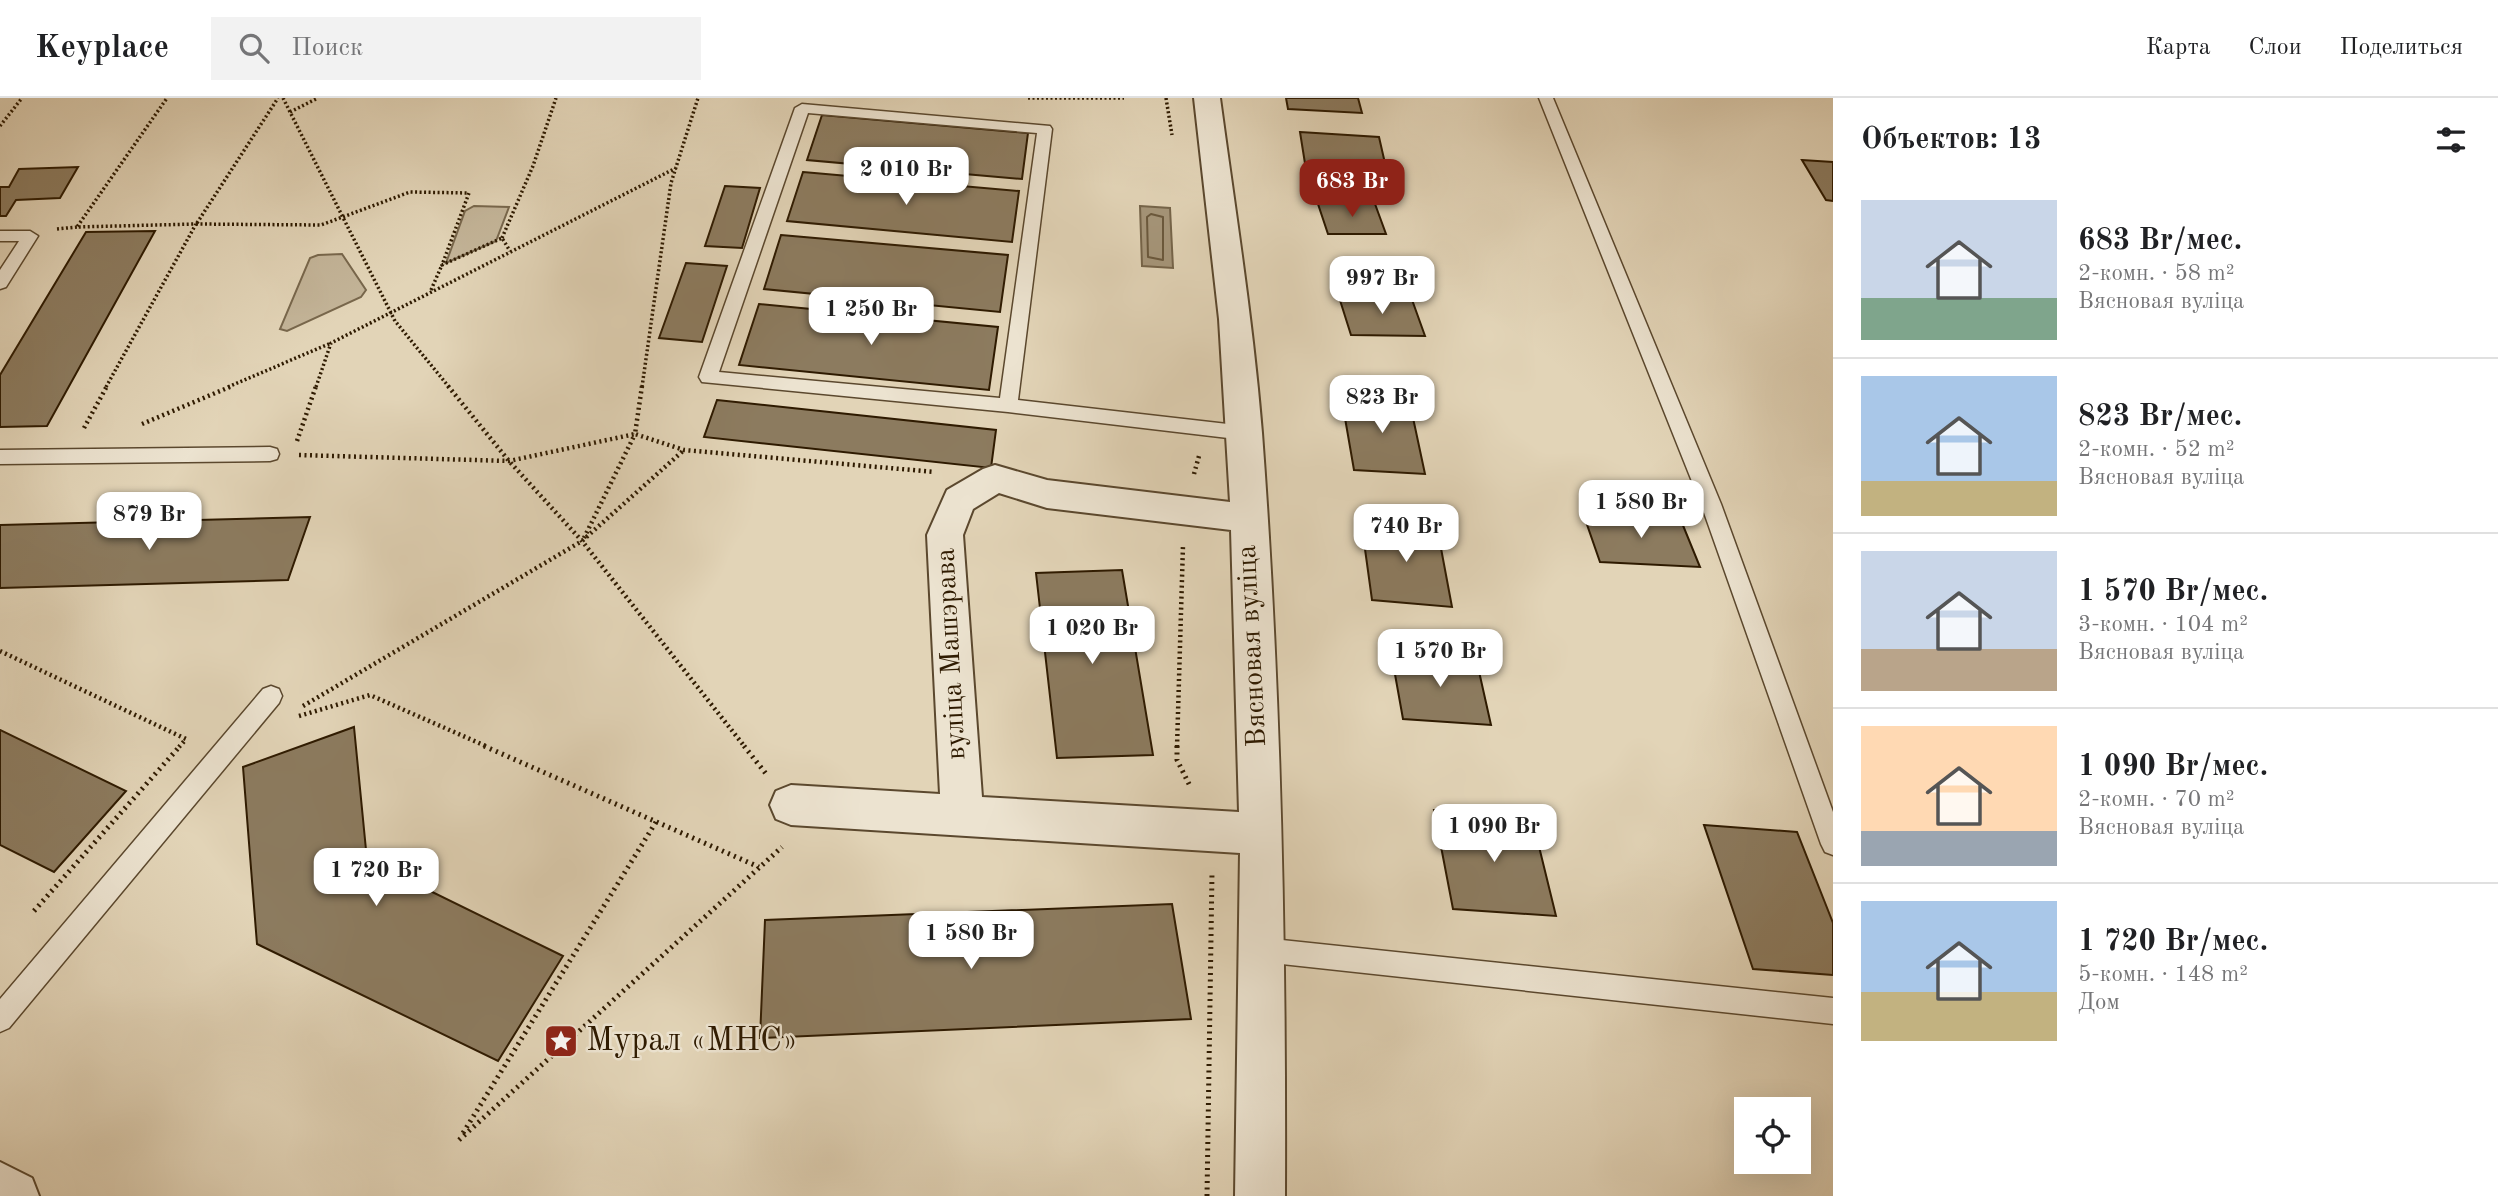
<!DOCTYPE html>
<html lang="ru">
<meta charset="utf-8">
<style>
body{margin:0;font-family:"Old Standard TT",serif;background:#f2f2f2;color:#202124;height:100vh;display:flex;flex-direction:column;font-size:26px;white-space:nowrap}
*{box-sizing:border-box;margin:0}
p{font-size:23px;color:#757577}
.icon{flex:none;width:38px;height:38px;fill:none;stroke:currentColor;stroke-width:2;stroke-linecap:round;stroke-linejoin:round}
.map{position:relative;flex:1;overflow:hidden}
.drawer{display:flex;flex-direction:column;background:#fff;width:665px}
.drawer>*{flex:none}
.tools{position:absolute;left:1734px;top:999px;display:grid;gap:14px}
.tools a{display:grid;place-items:center;width:77px;height:77px;border-radius:0px;background:#fff;box-shadow:0 7px 28px #0002;font-size:35px}
.price{position:absolute;translate:-50% -60px;padding:0 16px;border-radius:14px;background:#fff;color:#222;font-size:23px;line-height:46px;filter:drop-shadow(0 2px 4px #0008)}
.price::after{content:'';position:absolute;left:50%;top:42px;width:21px;height:16px;margin-left:-10px;background:inherit;clip-path:polygon(0 0,100% 0,50% 100%)}
.price.active{background:#8f2418;color:#fff}
ul{padding:0;list-style:none}
li{display:flex;align-items:center;gap:21px;height:175px;padding:0 28px}
li+li{border-top:2px solid #e0e0e0}
li span{display:grid;place-items:center;flex:none;width:196px;height:140px;border-radius:0px;color:#555}
li>.icon{margin-inline-start:auto}
span .icon{width:84px;height:84px;fill:#fffc;stroke-width:1}
li b{font-size:30px}
h2{display:flex;justify-content:space-between;align-items:center;height:84px;padding:0 28px;font-size:30px}
header{display:flex;align-items:center;gap:42px;box-sizing:border-box;height:98px;padding:0 35px;background:#fff;border-bottom:2px solid #e0e0e0}
header strong{font-size:33px}
nav{display:flex;gap:38px;margin-inline-start:auto;font-size:24px}
.search{width:490px;height:63px;background:#f2f2f2;display:flex;align-items:center;gap:18px;box-sizing:border-box;padding:0 24px;border-radius:0px;color:#757577;font-size:26px}
main{display:flex;flex:1;min-height:0}
.map>svg:first-child{display:block}
.green{fill:#c3b498;stroke:#78674c;stroke-width:2}
.water{fill:#a59579;stroke:#756449;stroke-width:2}
.lines{fill:none;stroke-linecap:round;stroke-linejoin:round}
.shore{stroke:#6a583c;stroke-width:2}
.building{fill:#8c7b5f;stroke:#2e1a00;stroke-width:2}
.service-casing{stroke:#5b482e;stroke-width:3}
.minor-casing{stroke:#5b482e;stroke-width:4}
.path-far2{stroke:#2e1a00;stroke-width:3.5;stroke-dasharray:2 2.5;stroke-linecap:butt}
.path-far1{stroke:#2e1a00;stroke-width:4.5;stroke-dasharray:2 3.5;stroke-linecap:butt}
.path{stroke:#2e1a00;stroke-width:5;stroke-dasharray:2 4.5;stroke-linecap:butt}
.service{fill:#ece3d0;fill-rule:evenodd}
.minor{fill:#ece3d0;fill-rule:evenodd}
.labels{text-anchor:middle;dominant-baseline:central;stroke-width:5;stroke-linejoin:round;paint-order:stroke}
.street-label{font-size:28px;fill:#2e1a00;stroke:#ece3d0}
.near-poi-label{font-size:33px;fill:#2e1a00;stroke:#ece3d0;text-anchor:start}
</style>
<header>
<strong>Keyplace</strong>
<div class="search"><svg class="icon" aria-label="search" viewBox="0 0 24 24"><circle cx="10" cy="10" r="6"/><path d="M15 15l6 6"/></svg>Поиск</div>
<nav><a>Карта</a><a>Слои</a><a>Поделиться</a></nav>
</header>
<main>
<div class="map">
<svg width="1833" height="1098" viewBox="0 0 1833 1098">
<rect width="100%" height="100%" fill="#e2d4b7"/>
<filter id="stains"><feTurbulence type="fractalNoise" baseFrequency=".00286" numOctaves="4"/><feColorMatrix values="0 0 0 0 .2 0 0 0 0 .09 0 0 0 0 .02 0 0 0 .5 -.17"/></filter>
<radialGradient id="worn" r=".72"><stop offset=".6" stop-color="#630" stop-opacity="0"/><stop offset="1" stop-color="#630" stop-opacity=".3"/></radialGradient>
<path class="green" d="M 474,108 L 509,109 L 496,143 L 446,165 L 465,113 Z
M 342,156 L 366,192 L 361,199 L 287,233 L 280,231 L 310,160 L 318,157 Z"/>
<path class="water" d="M 1140,108 L 1170,110 L 1173,170 L 1142,168 Z"/>
<g class="lines">
<path class="shore" d="M 1151,116 L 1163,119 L 1163,162 L 1148,159 L 1147,119 Z"/>
</g>
<path class="building" d="M 1286,0 L 1358,0 L 1362,15 L 1288,11 Z
M 822,17 L 1028,35 L 1022,81 L 807,62 Z
M 1300,34 L 1379,39 L 1389,83 L 1307,78 Z
M 1802,62 L 1833,64 L 1833,103 L 1826,102 Z
M 78,69 L 60,100 L 16,102 L 6,118 L 0,118 L 0,89 L 9,89 L 19,71 Z
M 803,74 L 1019,93 L 1012,144 L 787,123 Z
M 1342,85 L 1375,87 L 1377,99 L 1344,97 Z
M 725,88 L 760,90 L 742,150 L 705,148 Z
M 1318,106 L 1375,106 L 1386,136 L 1328,136 Z
M 155,133 L 47,328 L 0,329 L 0,277 L 86,134 Z
M 781,137 L 1008,157 L 1000,214 L 764,191 Z
M 686,165 L 727,168 L 702,244 L 659,240 Z
M 1339,199 L 1411,199 L 1425,238 L 1351,237 Z
M 759,206 L 998,229 L 989,292 L 739,267 Z
M 1341,297 L 1409,301 L 1425,376 L 1354,372 Z
M 717,302 L 996,332 L 991,370 L 704,339 Z
M 1583,415 L 1680,420 L 1700,469 L 1600,464 Z
M 310,419 L 288,482 L 0,490 L 0,427 Z
M 1361,422 L 1437,429 L 1452,509 L 1372,502 Z
M 1122,472 L 1153,657 L 1057,660 L 1036,475 Z
M 1391,554 L 1476,560 L 1491,627 L 1403,621 Z
M 354,629 L 367,762 L 563,858 L 498,963 L 257,846 L 243,669 Z
M 0,632 L 126,693 L 54,774 L 0,747 Z
M 1434,712 L 1532,720 L 1556,818 L 1453,811 Z
M 1704,727 L 1797,734 L 1833,825 L 1833,877 L 1753,871 Z
M 1172,806 L 1191,921 L 760,940 L 765,822 Z"/>
<g class="lines">
<g class="service-casing">
<path id="service" d="M 1539,0 L 1553,0 L 1721,406 L 1833,714 L 1833,757 L 1825,754 L 1821,746 L 1701,406 Z
M 802,6 L 1050,28 L 1052,31 L 1018,302 L 1245,328 L 1251,330 L 1254,335 L 1251,340 L 1245,342 L 1008,314 L 702,284 L 699,279 L 795,10 ZM 808,15 L 1037,35 L 1000,300 L 719,274 Z
M 0,133 L 30,133 L 38,138 L 6,189 L 0,191 L 0,172 L 19,143 L 0,143 Z
M 270,349 L 277,351 L 279,356 L 277,361 L 270,363 L 0,366 L 0,352 Z
M 271,588 L 279,591 L 282,598 L 279,605 L 9,930 L 0,934 L 0,901 L 263,591 Z
M 1263,840 L 1833,900 L 1833,926 L 1263,864 L 1254,861 L 1251,852 L 1254,843 Z"/>
</g>
<g class="minor-casing">
<path id="minor" d="M 1194,0 L 1220,0 C 1235,111 1253,223 1262,335 C 1281,589 1286,844 1285,1098 L 1235,1098 L 1240,755 L 791,727 L 776,721 L 770,707 L 776,693 L 791,687 L 940,696 L 927,437 L 947,392 L 983,371 L 995,367 L 1047,382 L 1230,404 L 1219,221 ZM 999,395 L 1047,410 L 1231,432 L 1239,714 L 982,699 L 963,437 L 973,411 Z
M 0,1064 L 32,1080 L 39,1098 L 0,1098 Z"/>
</g>
<path class="path-far2" d="M 283,0 L 395,223 L 449,289
M 1028,0 L 1124,0
M 1166,0 L 1172,37
M 290,14 L 318,0
M 0,28 L 22,0
M 197,125 L 278,0
M 196,126 L 321,127 L 410,94 L 469,95 L 442,167 L 502,140 L 510,153
M 57,131 L 77,129
M 502,140 L 533,68 L 556,0
M 431,192 L 442,167
M 106,289 L 196,126 L 77,129 L 167,0
M 228,289 L 331,245
M 316,289 L 331,245 L 676,70
M 642,289 L 671,85 L 698,0"/>
<path class="path-far1" d="M 448,288 L 509,363 L 582,443 L 745,649
M 642,288 L 635,336 L 684,352 L 935,374
M 142,326 L 232,288
M 84,330 L 107,288
M 297,343 L 316,288
M 299,357 L 509,363 L 635,336
M 1194,376 L 1199,358
M 584,440 L 635,336
M 0,553 L 186,641 L 179,649
M 303,608 L 582,443 L 684,352
M 299,618 L 370,597 L 488,649
M 1177,649 L 1183,447"/>
<path class="path" d="M 484,648 L 759,769
M 744,648 L 767,677
M 1177,648 L 1177,662 L 1191,690
M 34,813 L 180,648
M 463,1035 L 656,724
M 459,1042 L 782,749
M 1207,1098 L 1212,774"/>
<use href="#service" class="service"/>
<use href="#minor" class="minor"/>
</g>
<defs>
<g id="sight-square" transform="scale(1.75)"><rect x="-9" y="-9" width="18" height="18" rx="4" fill="#8f2418" stroke="#ece3d0"/><path d="M0-6L1.8-2.2L6-1.7L2.9 1.2L3.7 5.4L0 3.3L-3.7 5.4L-2.9 1.2L-6-1.7L-1.8-2.2Z" fill="#fff"/></g>
</defs>
<g fill-rule="evenodd">
<use href="#sight-square" x="561" y="943"/>
</g>
<g class="labels">
<g class="street-label">
<text transform="translate(1253 548) rotate(-93)">Вясновая вуліца</text>
<text transform="translate(952 556) rotate(-93)">вуліца Машэрава</text>
</g>
<g class="near-poi-label">
<text x="586" y="943">Мурал «МНС»</text>
</g>
</g>
<rect width="100%" height="100%" filter="url(#stains)"/>
<rect width="100%" height="100%" fill="url(#worn)"/>
</svg>
<div class="tools">
<a><svg class="icon" aria-label="locate" viewBox="0 0 24 24"><circle cx="12" cy="12" r="6"/><path d="M12 2v4M12 18v4M2 12h4M18 12h4"/></svg></a>
</div>
<b class="price" style="left:906px;top:109px">2 010 Br</b>
<b class="price active" style="left:1352px;top:121px">683 Br</b>
<b class="price" style="left:1382px;top:218px">997 Br</b>
<b class="price" style="left:871px;top:249px">1 250 Br</b>
<b class="price" style="left:1382px;top:337px">823 Br</b>
<b class="price" style="left:1641px;top:442px">1 580 Br</b>
<b class="price" style="left:149px;top:454px">879 Br</b>
<b class="price" style="left:1406px;top:466px">740 Br</b>
<b class="price" style="left:1092px;top:568px">1 020 Br</b>
<b class="price" style="left:1440px;top:591px">1 570 Br</b>
<b class="price" style="left:1494px;top:766px">1 090 Br</b>
<b class="price" style="left:376px;top:810px">1 720 Br</b>
<b class="price" style="left:971px;top:873px">1 580 Br</b>
</div>
<section class="drawer">
<h2>Объектов: 13<svg class="icon" aria-label="filters" viewBox="0 0 24 24"><path d="M4 7h16M4 17h16"/><circle cx="9" cy="7" r="2"/><circle cx="15" cy="17" r="2"/></svg></h2>
<ul>
<li><span style="background:linear-gradient(#c9d6e8 70%,#7fa58c 0)"><svg class="icon" aria-label="home" viewBox="0 0 24 24"><path d="M3 11l9-7 9 7M6 9v11h12V9"/></svg></span><div><b>683 Br/мес.</b><p>2-комн. · 58 m²</p><p>Вясновая вуліца</p></div></li>
<li><span style="background:linear-gradient(#a9c7e8 75%,#c2b280 0)"><svg class="icon" aria-label="home" viewBox="0 0 24 24"><path d="M3 11l9-7 9 7M6 9v11h12V9"/></svg></span><div><b>823 Br/мес.</b><p>2-комн. · 52 m²</p><p>Вясновая вуліца</p></div></li>
<li><span style="background:linear-gradient(#c9d6e8 70%,#b9a48a 0)"><svg class="icon" aria-label="home" viewBox="0 0 24 24"><path d="M3 11l9-7 9 7M6 9v11h12V9"/></svg></span><div><b>1 570 Br/мес.</b><p>3-комн. · 104 m²</p><p>Вясновая вуліца</p></div></li>
<li><span style="background:linear-gradient(#ffd9b3 75%,#9aa5b1 0)"><svg class="icon" aria-label="home" viewBox="0 0 24 24"><path d="M3 11l9-7 9 7M6 9v11h12V9"/></svg></span><div><b>1 090 Br/мес.</b><p>2-комн. · 70 m²</p><p>Вясновая вуліца</p></div></li>
<li><span style="background:linear-gradient(#a9c7e8 65%,#c2b280 0)"><svg class="icon" aria-label="home" viewBox="0 0 24 24"><path d="M3 11l9-7 9 7M6 9v11h12V9"/></svg></span><div><b>1 720 Br/мес.</b><p>5-комн. · 148 m²</p><p>Дом</p></div></li>
</ul>
</section>
</main>
